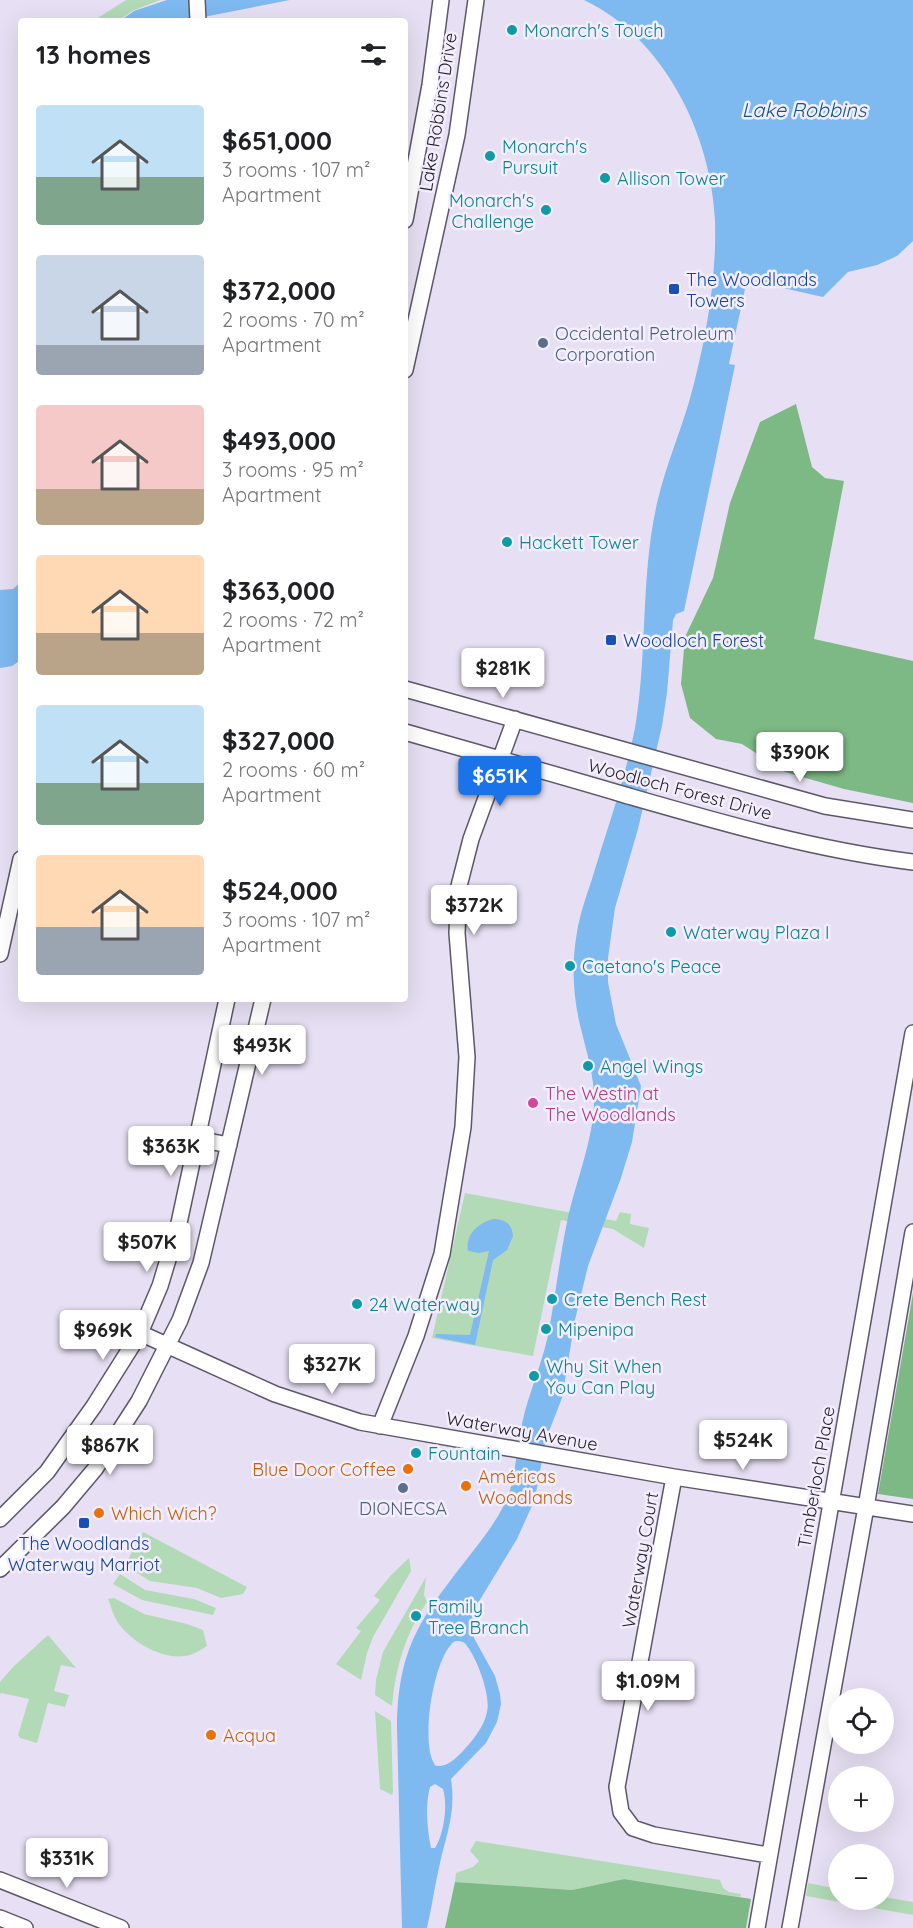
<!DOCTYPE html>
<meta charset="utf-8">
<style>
body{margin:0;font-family:Quicksand,sans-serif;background:#f2f2f2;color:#202124;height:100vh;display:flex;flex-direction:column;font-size:22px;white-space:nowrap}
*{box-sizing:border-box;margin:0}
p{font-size:20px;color:#757577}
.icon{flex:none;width:33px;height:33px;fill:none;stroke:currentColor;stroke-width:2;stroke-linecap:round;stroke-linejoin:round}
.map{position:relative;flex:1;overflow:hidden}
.sheet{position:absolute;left:18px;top:18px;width:390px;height:984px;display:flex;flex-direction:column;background:#fff;border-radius:6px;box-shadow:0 6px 24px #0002}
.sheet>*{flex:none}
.controls{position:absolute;left:828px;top:1688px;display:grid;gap:12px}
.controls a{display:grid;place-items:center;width:66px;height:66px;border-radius:50%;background:#fff;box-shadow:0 6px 24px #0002;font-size:30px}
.price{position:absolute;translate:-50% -51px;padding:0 14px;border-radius:6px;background:#fff;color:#222;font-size:20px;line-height:39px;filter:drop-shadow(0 2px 3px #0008)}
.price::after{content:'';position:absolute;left:50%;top:36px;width:18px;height:14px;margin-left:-9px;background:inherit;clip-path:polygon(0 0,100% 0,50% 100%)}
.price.on{background:#1a73e8;color:#fff}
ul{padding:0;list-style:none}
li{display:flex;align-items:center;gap:18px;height:150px;padding:0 18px}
li span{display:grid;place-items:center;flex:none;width:168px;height:120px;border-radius:6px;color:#555}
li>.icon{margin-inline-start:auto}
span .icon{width:72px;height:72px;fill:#fffc;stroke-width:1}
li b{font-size:26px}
h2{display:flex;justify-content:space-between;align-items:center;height:72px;padding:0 18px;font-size:26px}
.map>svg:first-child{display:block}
.green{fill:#b2dab6}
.forest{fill:#7db984}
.water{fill:#7eb9ef;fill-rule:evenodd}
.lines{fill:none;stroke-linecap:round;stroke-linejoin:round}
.minor-casing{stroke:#5e5768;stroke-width:18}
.minor{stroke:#fff;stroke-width:15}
.culture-dot{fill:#0f9aa8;stroke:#f3eefe;stroke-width:2}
.transit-dot{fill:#1a4fb4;stroke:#f3eefe;stroke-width:2}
.service-dot{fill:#5c6f8a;stroke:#f3eefe;stroke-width:2}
.hotel-dot{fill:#d1479c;stroke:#f3eefe;stroke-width:2}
.food-dot{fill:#e8710a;stroke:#f3eefe;stroke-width:2}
.labels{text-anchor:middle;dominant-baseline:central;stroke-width:5;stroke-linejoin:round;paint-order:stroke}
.culture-label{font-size:18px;fill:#0d838f;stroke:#f3eefe;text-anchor:start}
.street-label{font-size:18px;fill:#201d24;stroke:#f3eefe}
.transit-label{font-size:18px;fill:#164399;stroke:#f3eefe;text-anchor:start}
.service-label{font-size:18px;fill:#4e5e75;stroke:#f3eefe;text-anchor:start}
.hotel-label{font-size:18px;fill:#b23c85;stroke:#f3eefe;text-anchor:start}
.food-label{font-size:18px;fill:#c56008;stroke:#f3eefe;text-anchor:start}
.water-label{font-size:20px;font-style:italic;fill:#155688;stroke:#f3eefe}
</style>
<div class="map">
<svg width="913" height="1928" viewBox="0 0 913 1928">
<rect width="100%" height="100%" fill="#e7e0f4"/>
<path class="green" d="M 126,0 L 160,0 L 132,11 L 118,21 L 93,21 Z
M 465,1193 L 616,1221 L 620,1212 L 631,1214 L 630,1224 L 649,1228 L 644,1248 L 613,1229 L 561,1220 L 533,1356 L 432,1338 Z
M 143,1532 L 247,1587 L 243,1594 L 221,1598 L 197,1588 L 150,1581 L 125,1565 Z
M 409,1558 L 411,1571 L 373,1637 L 367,1653 L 361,1680 L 336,1664 L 361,1631 L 356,1628 L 380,1600 L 374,1596 L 391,1575 Z
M 120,1574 L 145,1590 L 194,1599 L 216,1608 L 213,1615 L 142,1600 L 113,1584 Z
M 426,1577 L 424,1595 L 427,1602 L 420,1613 L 416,1611 L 412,1619 L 415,1622 C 401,1649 395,1675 392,1706 L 375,1695 L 376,1680 L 383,1652 Z
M 114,1598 L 144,1614 L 187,1624 L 203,1630 L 207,1646 C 202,1649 196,1653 190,1655 C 165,1662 130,1642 117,1621 C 113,1615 111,1606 108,1599 Z
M 48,1635 L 76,1668 L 61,1665 L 54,1691 L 69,1695 L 65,1707 L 48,1703 L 37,1743 L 20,1738 L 18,1735 L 29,1699 L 1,1693 L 0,1695 L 0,1682 L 13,1667 Z
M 375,1711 L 391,1721 L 393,1792 L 392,1795 L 380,1789 Z
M 476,1841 L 720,1880 L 723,1888 L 729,1892 L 741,1894 L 740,1897 L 624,1879 L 572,1890 L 455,1882 L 456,1873 L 473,1867 L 479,1861 L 470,1851 Z
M 808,1883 L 838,1889 L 838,1899 L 884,1899 L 884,1897 L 913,1902 L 913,1915 L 806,1896 Z"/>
<path class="forest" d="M 796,404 L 812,467 L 825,478 L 844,481 L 814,639 L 913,661 L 913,803 L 844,789 L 785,772 L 742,744 L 716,739 L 690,718 L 681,684 L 685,637 L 713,578 L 730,503 L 760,422 Z
M 913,1293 L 913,1499 L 878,1494 Z
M 624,1879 L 751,1899 L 746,1928 L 445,1928 L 455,1882 L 572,1890 Z"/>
<path class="water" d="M 167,0 L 290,0 L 183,21 L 120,21 L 134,11 Z
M 584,0 L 913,0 L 913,241 L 897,256 L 877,265 L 848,272 L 823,297 L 756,282 L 757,278 L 744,276 L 742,288 L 745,289 L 729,364 L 735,365 L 684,611 L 676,614 L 673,620 L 667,693 L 662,726 L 638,829 L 615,908 L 608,958 L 608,982 L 616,1024 L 641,1086 L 632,1142 L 621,1178 L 588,1266 L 575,1320 L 562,1398 L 546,1439 L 536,1493 L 531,1508 L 517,1539 L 478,1603 L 474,1623 L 474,1638 L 495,1676 L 500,1694 L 501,1704 L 497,1722 L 486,1743 L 451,1779 C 456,1812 447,1832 440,1863 C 435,1884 432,1906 427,1928 L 402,1928 L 397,1728 C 398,1645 422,1617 470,1555 C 487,1533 505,1511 512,1483 C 517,1459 519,1434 525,1411 C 532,1387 541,1364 547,1340 C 555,1301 559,1261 567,1222 C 575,1183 592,1145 594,1105 C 595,1080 588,1057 582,1033 C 573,999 571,967 577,932 C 580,914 586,897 592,879 C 607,829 625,780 635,728 C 648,652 640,574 658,499 C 666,466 679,435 689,402 C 705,345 717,280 715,220 C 711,134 664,38 584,0 ZM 455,1641 C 460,1641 464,1641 467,1646 C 477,1659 491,1695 487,1712 C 484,1727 473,1740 463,1751 C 455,1759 448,1767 436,1766 C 419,1748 433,1656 455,1641 ZM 435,1784 L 443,1789 C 448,1805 444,1834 435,1848 L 431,1848 C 427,1828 425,1806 430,1787 Z
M 21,582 L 21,660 L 12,666 L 0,668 L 0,590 L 13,589 Z
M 493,1219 C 505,1219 512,1224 513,1236 L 507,1250 L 493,1260 L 475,1345 L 435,1337 L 436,1334 L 470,1335 L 489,1251 L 479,1253 L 468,1251 C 465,1235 478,1223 493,1219 Z"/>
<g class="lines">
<g class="minor-casing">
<path id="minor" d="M 197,0 L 198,21
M 405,220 L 430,85 L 441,0
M 405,370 L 457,135 L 476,0
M 405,689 L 825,806 L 913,820
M 405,732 C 478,753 551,773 625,795 C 719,822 815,850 913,862
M 0,954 L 21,859
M 197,1139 L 229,1145
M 140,1333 L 275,1394 L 360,1422 L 674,1477 L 913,1514
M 380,1426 L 416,1336 L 442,1254 L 463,1127 L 467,1057 L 457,933 L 459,886 L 471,839 L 515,719
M 674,1477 L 617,1787 L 621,1812 L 633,1828 L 654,1835 L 768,1855
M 0,1519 L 47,1472 L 94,1406 L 140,1333 L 160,1286 L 179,1223 L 227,999
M 0,1569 L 63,1507 L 95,1469 L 139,1401 L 180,1320 L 201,1263 L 263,999
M 0,1880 L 121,1928
M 0,1918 L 25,1928
M 757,1928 L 913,1033
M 790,1928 L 866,1507 L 913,1232"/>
</g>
<use href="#minor" class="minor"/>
</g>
<g class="culture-dot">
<circle cx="512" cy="30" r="6"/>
<circle cx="490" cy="156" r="6"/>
<circle cx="605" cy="178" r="6"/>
<circle cx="546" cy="210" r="6"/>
<circle cx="507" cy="542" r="6"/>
<circle cx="671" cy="932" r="6"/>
<circle cx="570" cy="966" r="6"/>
<circle cx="588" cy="1066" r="6"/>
<circle cx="552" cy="1299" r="6"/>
<circle cx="357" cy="1304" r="6"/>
<circle cx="546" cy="1329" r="6"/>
<circle cx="534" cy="1376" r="6"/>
<circle cx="416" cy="1453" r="6"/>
<circle cx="416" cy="1616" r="6"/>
</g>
<g class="transit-dot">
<rect x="668" y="283" width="12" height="12" rx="3"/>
<rect x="605" y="634" width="12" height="12" rx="3"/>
<rect x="78" y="1517" width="12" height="12" rx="3"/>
</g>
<g class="service-dot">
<circle cx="543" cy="343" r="6"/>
<circle cx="403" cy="1488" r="6"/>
</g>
<circle class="hotel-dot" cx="533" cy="1103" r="6"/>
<g class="food-dot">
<circle cx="408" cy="1469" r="6"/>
<circle cx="466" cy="1486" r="6"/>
<circle cx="99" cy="1513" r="6"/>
<circle cx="211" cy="1735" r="6"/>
</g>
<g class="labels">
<g class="culture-label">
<text x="524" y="30">Monarch's Touch</text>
<text x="502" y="146">Monarch's<tspan x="502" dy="21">Pursuit</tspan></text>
<text x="617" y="178">Allison Tower</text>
<text x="534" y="200" text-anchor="end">Monarch's<tspan x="534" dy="21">Challenge</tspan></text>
<text x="519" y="542">Hackett Tower</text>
<text x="683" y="932">Waterway Plaza I</text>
<text x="582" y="966">Caetano's Peace</text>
<text x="600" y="1066">Angel Wings</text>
<text x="564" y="1299">Crete Bench Rest</text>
<text x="369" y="1304">24 Waterway</text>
<text x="558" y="1329">Mipenipa</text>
<text x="546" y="1366">Why Sit When<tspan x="546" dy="21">You Can Play</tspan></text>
<text x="428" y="1453">Fountain</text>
<text x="428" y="1606">Family<tspan x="428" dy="21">Tree Branch</tspan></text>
</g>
<g class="street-label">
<text transform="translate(438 112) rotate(-81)">Lake Robbins Drive</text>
<text transform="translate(680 789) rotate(15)">Woodloch Forest Drive</text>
<text transform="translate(522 1431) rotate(10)">Waterway Avenue</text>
<text transform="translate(816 1477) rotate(-80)">Timberloch Place</text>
<text transform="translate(640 1560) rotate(-80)">Waterway Court</text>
</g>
<g class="transit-label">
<text x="686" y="279">The Woodlands<tspan x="686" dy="21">Towers</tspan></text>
<text x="623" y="640">Woodloch Forest</text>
<text x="84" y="1543" text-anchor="middle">The Woodlands<tspan x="84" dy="21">Waterway Marriot</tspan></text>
</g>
<g class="service-label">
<text x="555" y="333">Occidental Petroleum<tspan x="555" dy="21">Corporation</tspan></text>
<text x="403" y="1508" text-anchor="middle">DIONECSA</text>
</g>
<g class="hotel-label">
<text x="545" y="1093">The Westin at<tspan x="545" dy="21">The Woodlands</tspan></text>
</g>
<g class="food-label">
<text x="396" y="1469" text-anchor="end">Blue Door Coffee</text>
<text x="478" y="1476">Américas<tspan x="478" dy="21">Woodlands</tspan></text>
<text x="111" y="1513">Which Wich?</text>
<text x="223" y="1735">Acqua</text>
</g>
<g class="water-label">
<text x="804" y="109">Lake Robbins</text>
</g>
</g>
</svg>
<div class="controls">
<a><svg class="icon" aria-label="locate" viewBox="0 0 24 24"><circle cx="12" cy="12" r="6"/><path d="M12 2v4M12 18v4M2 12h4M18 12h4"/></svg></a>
<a>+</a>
<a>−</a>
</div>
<b class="price" style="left:503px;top:699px">$281K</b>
<b class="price" style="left:800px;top:783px">$390K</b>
<b class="price on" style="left:500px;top:807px">$651K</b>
<b class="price" style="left:474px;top:936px">$372K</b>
<b class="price" style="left:262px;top:1076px">$493K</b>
<b class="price" style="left:171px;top:1177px">$363K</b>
<b class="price" style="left:147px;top:1273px">$507K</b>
<b class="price" style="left:103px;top:1361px">$969K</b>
<b class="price" style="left:332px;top:1395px">$327K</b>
<b class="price" style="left:743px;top:1471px">$524K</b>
<b class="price" style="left:110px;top:1476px">$867K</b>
<b class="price" style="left:648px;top:1712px">$1.09M</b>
<b class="price" style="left:67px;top:1889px">$331K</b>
<section class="sheet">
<h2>13 homes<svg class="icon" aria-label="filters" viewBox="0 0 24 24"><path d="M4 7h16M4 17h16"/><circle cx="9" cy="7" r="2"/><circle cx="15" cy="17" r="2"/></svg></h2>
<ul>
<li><span style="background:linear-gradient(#bfe0f5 60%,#7fa58c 0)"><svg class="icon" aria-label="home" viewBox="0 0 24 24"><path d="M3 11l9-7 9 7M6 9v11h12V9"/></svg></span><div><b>$651,000</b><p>3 rooms · 107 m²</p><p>Apartment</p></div></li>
<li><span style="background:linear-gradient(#c9d6e8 75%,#9aa5b1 0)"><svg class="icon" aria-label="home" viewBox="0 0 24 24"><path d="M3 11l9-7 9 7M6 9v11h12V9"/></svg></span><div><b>$372,000</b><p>2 rooms · 70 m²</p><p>Apartment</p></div></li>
<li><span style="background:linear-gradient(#f6c9c9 70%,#b9a48a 0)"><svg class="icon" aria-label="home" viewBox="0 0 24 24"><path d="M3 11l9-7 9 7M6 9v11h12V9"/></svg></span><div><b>$493,000</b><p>3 rooms · 95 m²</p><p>Apartment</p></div></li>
<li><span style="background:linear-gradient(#ffd9b3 65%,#b9a48a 0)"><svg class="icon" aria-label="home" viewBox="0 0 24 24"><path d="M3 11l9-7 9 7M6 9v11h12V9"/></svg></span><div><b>$363,000</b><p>2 rooms · 72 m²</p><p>Apartment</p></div></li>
<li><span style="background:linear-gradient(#bfe0f5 65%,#7fa58c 0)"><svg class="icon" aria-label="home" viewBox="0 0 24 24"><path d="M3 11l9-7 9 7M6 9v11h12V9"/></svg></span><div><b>$327,000</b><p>2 rooms · 60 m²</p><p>Apartment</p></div></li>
<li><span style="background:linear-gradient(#ffd9b3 60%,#9aa5b1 0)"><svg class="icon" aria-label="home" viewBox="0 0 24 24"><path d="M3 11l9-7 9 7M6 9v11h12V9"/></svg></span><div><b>$524,000</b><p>3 rooms · 107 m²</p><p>Apartment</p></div></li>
</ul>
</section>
</div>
